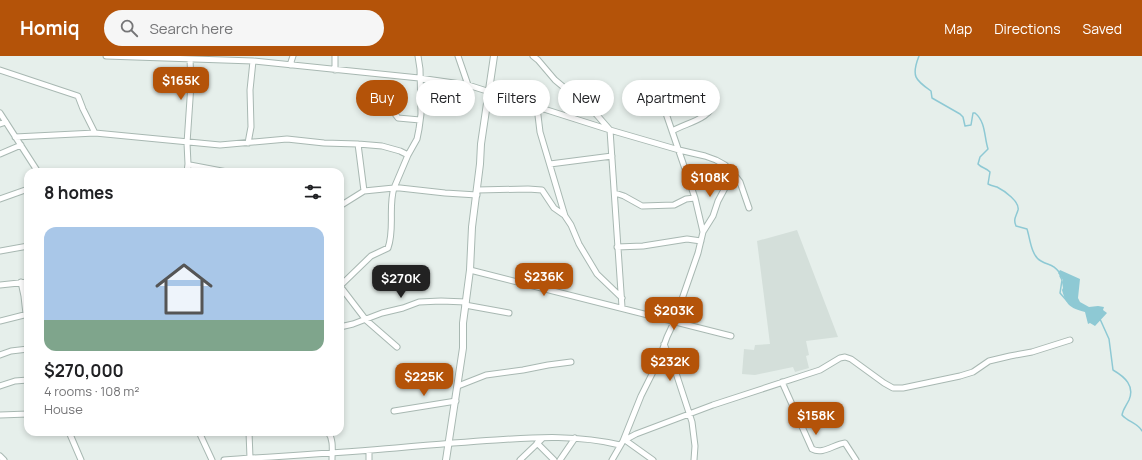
<!DOCTYPE html>
<meta charset="utf-8">
<style>
body{margin:0;font-family:Manrope,sans-serif;background:#f6f6f6;color:#202124;height:100vh;display:flex;flex-direction:column;font-size:15px;white-space:nowrap}
*{box-sizing:border-box;margin:0}
p{font-size:13px;color:#757577}
.icon{flex:none;width:22px;height:22px;fill:none;stroke:currentColor;stroke-width:2;stroke-linecap:round;stroke-linejoin:round}
.map{position:relative;flex:1;overflow:hidden}
.details{position:absolute;left:24px;top:112px;width:320px;height:268px;display:flex;flex-direction:column;background:#fff;border-radius:12px;box-shadow:0 2px 6px #0003}
.details>*{flex:none}
.banner{position:absolute;left:356px;top:24px;width:380px;height:36px;display:flex;gap:8px}
.price{position:absolute;translate:-50% -34px;padding:0 9px;border-radius:8px;background:#b45309;color:#fff;font-size:13px;line-height:26px;filter:drop-shadow(0 1px 2px #0008)}
.price::after{content:'';position:absolute;left:50%;top:24px;width:12px;height:9px;margin-left:-6px;background:inherit;clip-path:polygon(0 0,100% 0,50% 100%)}
.price.active{background:#222;color:#fff}
ul{padding:0;list-style:none}
li{display:grid;align-content:center;gap:8px;height:212px;padding:0 20px}
li span{display:grid;place-items:center;height:124px;border-radius:12px;color:#555}
li>.icon{margin-inline-start:auto}
span .icon{width:72px;height:72px;fill:#fffc;stroke-width:1}
li b{font-size:17px}
h2{display:flex;justify-content:space-between;align-items:center;height:48px;padding:0 20px;font-size:17px}
.tag{padding:0 14px;border-radius:18px;background:#fff;box-shadow:0 2px 6px #0003;font-size:14px;line-height:36px}
.tag.active{background:#b45309;color:#fff}
header{display:flex;align-items:center;gap:24px;box-sizing:border-box;height:56px;padding:0 20px;background:#b45309;color:#fff}
header strong{font-size:19px}
nav{display:flex;gap:22px;margin-inline-start:auto;font-size:14px}
.search{width:280px;height:36px;background:#f6f6f6;display:flex;align-items:center;gap:10px;box-sizing:border-box;padding:0 14px;border-radius:22px;color:#757577;font-size:15px}
.map>svg:first-child{display:block}
.built{fill:#d4dfda}
.water{fill:#8ec9d4}
.lines{fill:none;stroke-linecap:round;stroke-linejoin:round}
.stream{stroke:#8ec9d4;stroke-width:1.5}
.minor-casing{stroke:#a8b8b2;stroke-width:7}
.tertiary-casing{stroke:#a8b8b2;stroke-width:8}
.minor{stroke:#fff;stroke-width:5}
.tertiary{stroke:#fff;stroke-width:6}
</style>
<header>
<strong>Homiq</strong>
<div class="search"><svg class="icon" aria-label="search" viewBox="0 0 24 24"><circle cx="10" cy="10" r="6"/><path d="M15 15l6 6"/></svg>Search here</div>
<nav><a>Map</a><a>Directions</a><a>Saved</a></nav>
</header>
<div class="map">
<svg width="1142" height="404" viewBox="0 0 1142 404">
<rect width="100%" height="100%" fill="#e6efeb"/>
<path class="built" d="M 797,174 L 838,281 L 806,285 L 809,299 L 806,300 L 809,312 L 795,316 L 793,311 L 755,319 L 742,318 L 744,293 L 754,294 L 755,289 L 770,288 L 757,185 Z"/>
<path class="water" d="M 1060,214 L 1080,223 L 1078,242 L 1080,246 L 1089,251 L 1098,250 L 1104,251 L 1103,254 L 1107,257 L 1095,270 L 1090,267 L 1088,268 L 1085,256 C 1070,252 1066,249 1062,234 L 1063,232 L 1062,226 L 1063,224 L 1058,217 Z"/>
<g class="lines">
<path class="stream" d="M 919,0 C 911,20 915,24 931,35 L 932,42 L 960,58 L 963,61 L 965,70 L 971,69 L 973,57 L 975,57 C 986,66 984,81 988,93 L 980,101 L 978,108 C 981,112 987,112 990,116 L 988,128 C 992,130 994,130 997,131 C 1005,135 1020,146 1018,154 C 1016,161 1013,163 1016,170 L 1027,173 C 1030,182 1031,200 1041,205 C 1049,210 1052,207 1059,216
M 1060,220 L 1062,224 L 1060,237 L 1067,245
M 1100,263 L 1109,283 L 1113,314 C 1125,321 1135,330 1129,344 C 1126,350 1123,353 1122,359 C 1128,366 1138,367 1142,375"/>
<g class="minor-casing">
<path id="minor" d="M 106,0 L 253,5 L 419,22 L 468,29 L 610,74 L 622,251
M 335,0 L 335,14
M 418,0 L 420,13 L 421,58 L 419,73 L 417,83 L 408,99 L 394,132 L 400,132 L 445,137 L 477,139
M 458,0 L 468,29
M 533,0 L 538,4 L 555,24 L 596,58 L 610,74 L 679,94 L 705,100 L 716,104 L 725,109 L 733,117 L 740,126 L 749,152
M 190,3 L 191,28 L 187,87 L 188,108 L 190,109 L 227,116
M 290,9 L 293,0
M 0,14 L 78,40 L 83,53 L 95,77
M 659,37 L 672,75
M 537,51 L 540,76 L 565,160 L 571,169 L 579,188 L 597,218 L 622,242
M 395,52 L 395,58 L 398,62 L 420,64
M 0,57 L 38,116
M 0,68 L 6,66
M 15,81 L 95,77 L 220,89 L 287,83 L 324,87 L 358,88 L 382,90 L 400,95 L 408,99
M 248,87 L 251,71 L 250,34 L 253,5
M 358,88 L 364,135
M 0,98 L 21,89
M 550,108 L 612,100
M 187,116 L 188,108
M 477,134 L 528,133 L 542,134 L 554,152 L 564,159
M 615,137 L 624,140 L 642,150 L 674,149 L 686,143 L 695,142
M 0,143 L 28,133
M 340,150 L 364,135 L 394,132 C 388,151 395,173 388,192 L 371,200 L 340,230
M 703,176 L 695,142 L 672,75 C 688,66 710,64 716,44
M 617,191 L 643,190 L 687,183 L 701,185
M 0,195 L 28,190
M 470,214 L 731,280
M 21,226 L 24,240 L 26,258
M 0,229 L 28,226
M 340,230 L 366,264 L 397,291
M 465,249 L 509,257
M 0,265 L 28,258
M 340,271 L 353,268 L 382,257 L 403,252 L 419,246 L 441,245 L 466,246
M 664,288 L 676,317 L 692,366 L 695,390 L 694,404
M 0,299 L 11,295 L 28,293
M 782,326 L 812,393 C 823,399 834,388 845,387 L 856,404
M 0,330 L 15,325 L 28,324
M 458,330 L 486,319 L 523,314 L 548,309 L 571,306
M 394,355 L 456,345
M 0,359 L 28,358
M 69,376 L 81,404
M 199,376 L 212,404
M 249,376 L 250,402
M 328,376 C 334,384 332,395 332,404
M 625,384 L 653,404
M 623,385 L 641,340 L 658,306 L 667,281 L 674,266 L 698,197 L 703,176 L 713,160 L 718,145 L 733,117
M 537,387 L 554,404
M 0,400 L 4,404
M 224,404 C 281,400 339,397 396,392 C 429,389 463,386 496,384 C 538,381 579,379 620,389
M 369,404 L 369,395
M 520,404 L 543,382
M 560,404 L 575,382
M 612,404 L 623,385 L 636,378 L 713,349 L 820,314 L 840,302 L 845,301 L 851,303 L 884,327 L 893,332 L 903,332 L 960,320 L 973,316 L 989,305 L 1010,300 L 1032,296 L 1070,284"/>
</g>
<g class="tertiary-casing">
<path id="tertiary" d="M 446,404 L 463,292 L 463,267 L 470,214 L 472,171 L 480,108 L 481,88 L 494,0"/>
</g>
<use href="#minor" class="minor"/>
<use href="#tertiary" class="tertiary"/>
</g>
</svg>
<b class="price" style="left:181px;top:45px">$165K</b>
<b class="price" style="left:710px;top:142px">$108K</b>
<b class="price" style="left:544px;top:241px">$236K</b>
<b class="price active" style="left:401px;top:243px">$270K</b>
<b class="price" style="left:674px;top:275px">$203K</b>
<b class="price" style="left:670px;top:326px">$232K</b>
<b class="price" style="left:424px;top:341px">$225K</b>
<b class="price" style="left:816px;top:380px">$158K</b>
<div class="banner">
<a class="tag active">Buy</a>
<a class="tag">Rent</a>
<a class="tag">Filters</a>
<a class="tag">New</a>
<a class="tag">Apartment</a>
</div>
<section class="details">
<h2>8 homes<svg class="icon" aria-label="filters" viewBox="0 0 24 24"><path d="M4 7h16M4 17h16"/><circle cx="9" cy="7" r="2"/><circle cx="15" cy="17" r="2"/></svg></h2>
<ul>
<li><span style="background:linear-gradient(#a9c7e8 75%,#7fa58c 0)"><svg class="icon" aria-label="home" viewBox="0 0 24 24"><path d="M3 11l9-7 9 7M6 9v11h12V9"/></svg></span><div><b>$270,000</b><p>4 rooms · 108 m²</p><p>House</p></div></li>
</ul>
</section>
</div>
